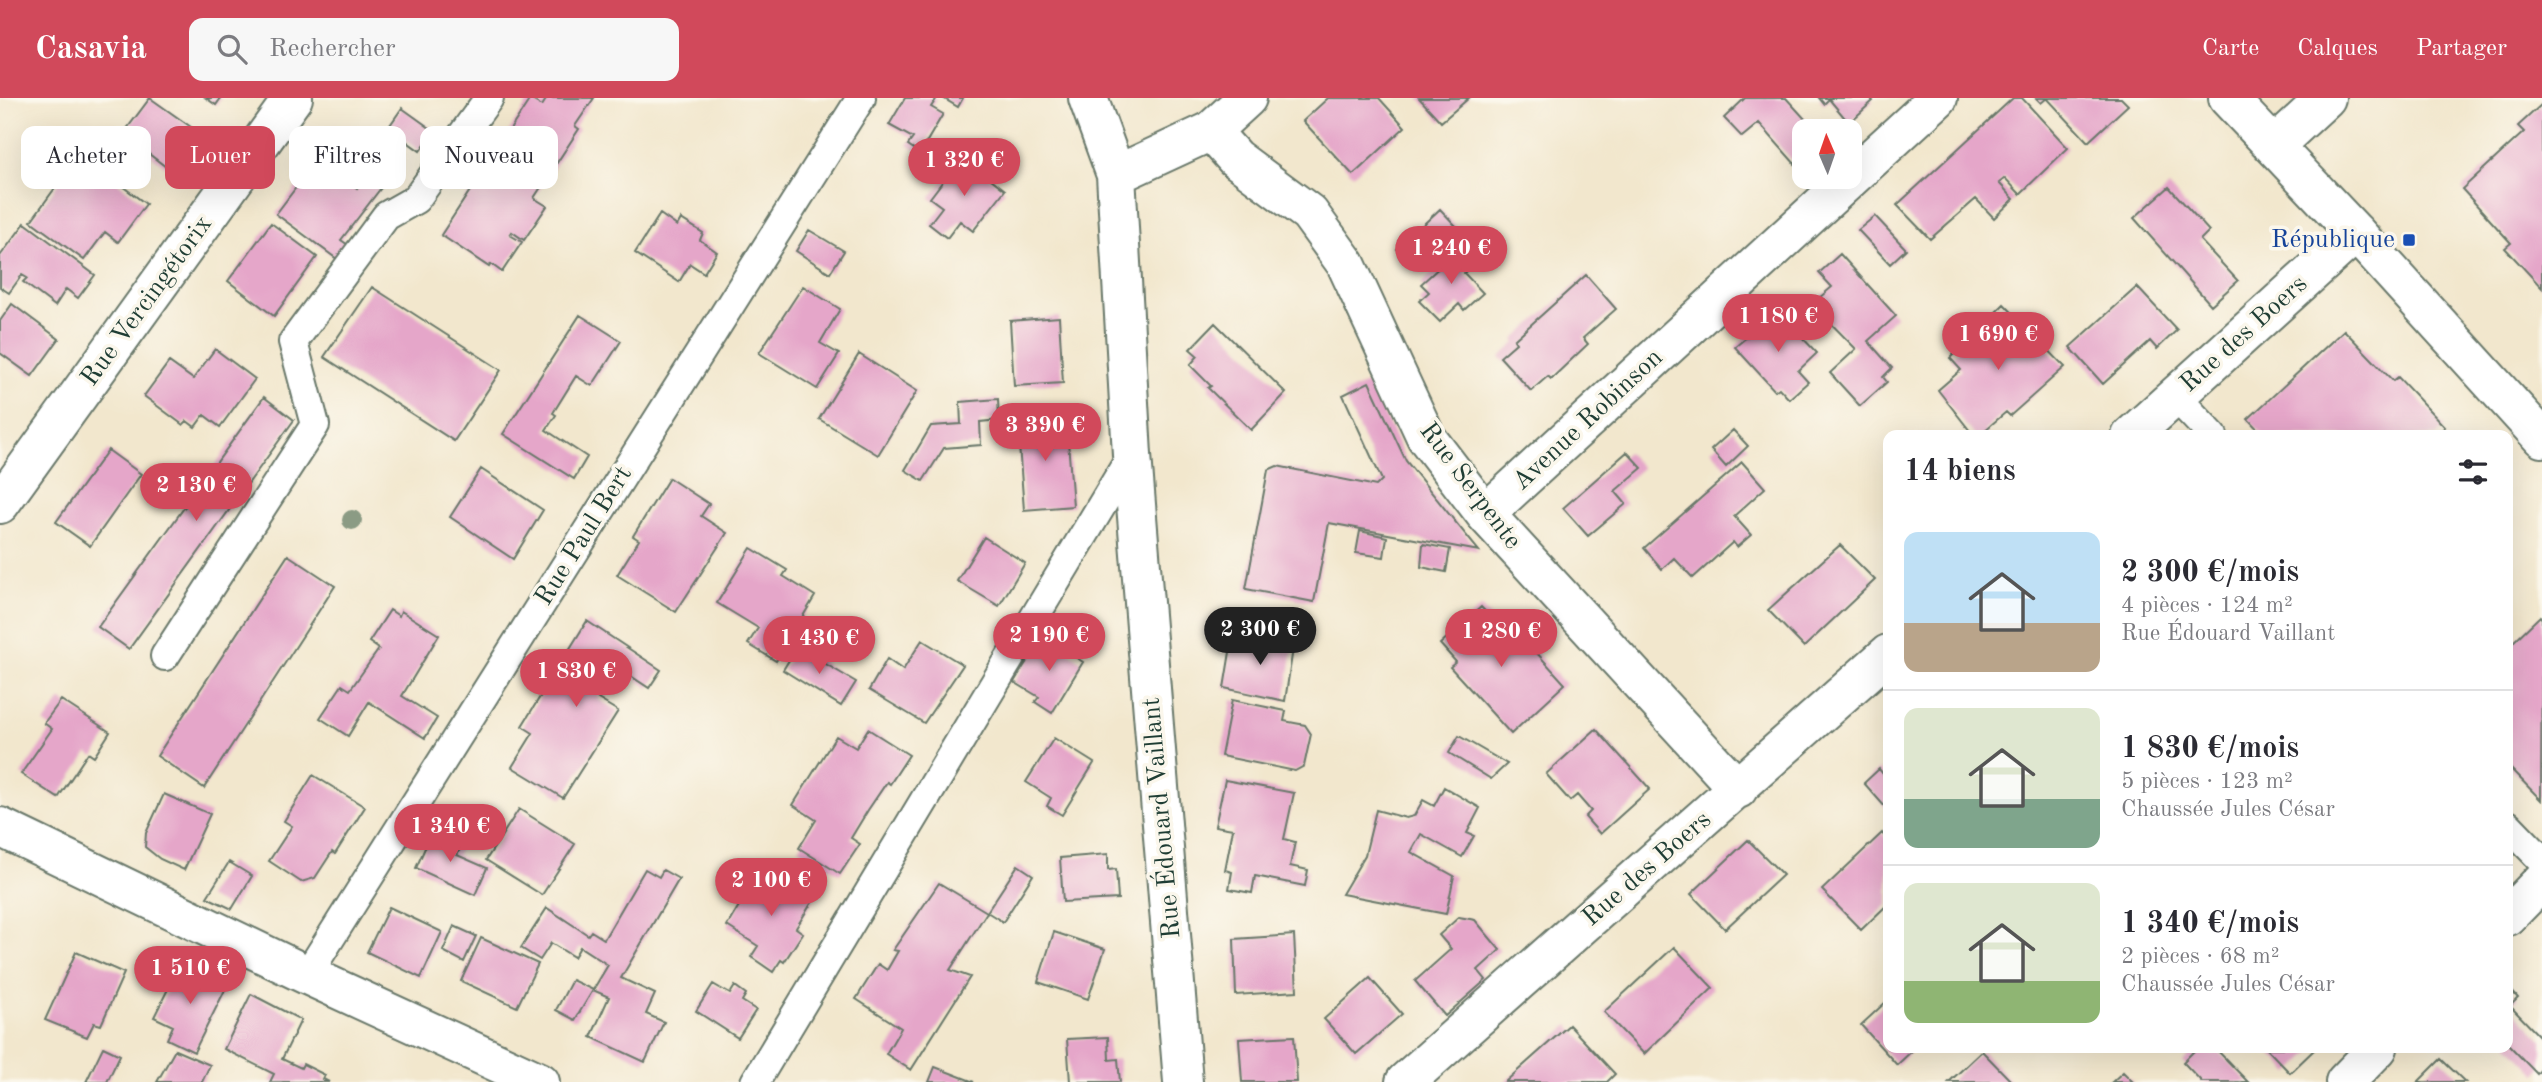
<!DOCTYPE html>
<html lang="fr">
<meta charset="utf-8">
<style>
body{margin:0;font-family:"Old Standard TT",serif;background:#f7f7f7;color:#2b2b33;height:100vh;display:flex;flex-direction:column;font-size:26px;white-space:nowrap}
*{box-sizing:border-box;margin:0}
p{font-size:23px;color:#7c7c81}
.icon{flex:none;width:38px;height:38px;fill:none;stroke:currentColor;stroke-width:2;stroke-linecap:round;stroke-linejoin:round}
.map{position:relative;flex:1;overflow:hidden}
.panel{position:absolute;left:1883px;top:332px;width:630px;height:623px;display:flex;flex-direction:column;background:#fff;border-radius:14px;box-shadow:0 7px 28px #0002}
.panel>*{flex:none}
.guide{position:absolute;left:21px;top:28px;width:665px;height:63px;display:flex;gap:14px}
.needle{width:46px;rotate:358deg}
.tools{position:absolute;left:1792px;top:21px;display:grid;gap:14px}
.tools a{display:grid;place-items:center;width:70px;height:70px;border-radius:14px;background:#fff;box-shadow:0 7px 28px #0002;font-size:35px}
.price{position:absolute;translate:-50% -60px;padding:0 16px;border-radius:24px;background:#d1495b;color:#fff;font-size:23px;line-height:46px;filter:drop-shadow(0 2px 4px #0008)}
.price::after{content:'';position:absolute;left:50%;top:42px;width:21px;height:16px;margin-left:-10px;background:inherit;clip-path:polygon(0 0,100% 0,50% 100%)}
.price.selected{background:#222;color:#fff}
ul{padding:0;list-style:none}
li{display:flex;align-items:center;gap:21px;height:175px;padding:0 21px}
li+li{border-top:2px solid #e1e1e2}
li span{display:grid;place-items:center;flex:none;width:196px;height:140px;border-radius:14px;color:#555}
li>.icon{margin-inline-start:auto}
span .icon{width:84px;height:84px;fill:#fffc;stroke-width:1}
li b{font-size:30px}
h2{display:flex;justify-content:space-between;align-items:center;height:84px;padding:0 21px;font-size:30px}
.chip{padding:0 24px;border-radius:14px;background:#fff;box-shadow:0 7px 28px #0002;font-size:24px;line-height:63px}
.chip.selected{background:#d1495b;color:#fff}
header{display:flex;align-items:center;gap:42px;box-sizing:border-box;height:98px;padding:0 35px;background:#d1495b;color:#fff}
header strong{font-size:33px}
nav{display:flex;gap:38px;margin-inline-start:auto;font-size:24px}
.search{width:490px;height:63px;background:#f7f7f7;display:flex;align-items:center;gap:18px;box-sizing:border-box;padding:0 24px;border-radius:14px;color:#7c7c81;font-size:26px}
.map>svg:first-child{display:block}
.building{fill:#e5a6c9}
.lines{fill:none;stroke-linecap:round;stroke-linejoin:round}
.service-casing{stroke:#69786a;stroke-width:32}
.minor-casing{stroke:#69786a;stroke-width:42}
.tertiary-casing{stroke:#69786a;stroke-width:42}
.service{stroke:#fff;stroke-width:28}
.minor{stroke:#fff;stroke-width:38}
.tertiary{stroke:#fff;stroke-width:38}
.tree{fill:#8b9b84}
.transit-dot{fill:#1a4fb4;stroke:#fbf7ec;stroke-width:2.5}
.labels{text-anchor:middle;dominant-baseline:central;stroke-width:7;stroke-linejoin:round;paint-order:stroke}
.transit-label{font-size:26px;fill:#164399;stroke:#fbf7ec;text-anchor:end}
.street-label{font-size:26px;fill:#1f3d34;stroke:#fbf7ec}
</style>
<header>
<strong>Casavia</strong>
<div class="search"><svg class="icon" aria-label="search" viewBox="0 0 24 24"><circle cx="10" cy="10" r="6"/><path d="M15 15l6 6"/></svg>Rechercher</div>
<nav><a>Carte</a><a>Calques</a><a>Partager</a></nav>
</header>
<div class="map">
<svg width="2542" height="984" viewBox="0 0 2542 984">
<rect width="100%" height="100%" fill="#fbf7ec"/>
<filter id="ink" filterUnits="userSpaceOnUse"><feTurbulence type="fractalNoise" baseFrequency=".0143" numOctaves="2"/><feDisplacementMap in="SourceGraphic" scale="14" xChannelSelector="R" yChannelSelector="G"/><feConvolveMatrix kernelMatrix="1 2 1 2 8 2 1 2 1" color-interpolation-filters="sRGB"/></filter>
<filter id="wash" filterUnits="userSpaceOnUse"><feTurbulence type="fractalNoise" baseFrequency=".00686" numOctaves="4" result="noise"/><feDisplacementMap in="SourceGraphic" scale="28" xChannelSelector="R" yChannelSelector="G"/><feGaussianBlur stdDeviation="1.57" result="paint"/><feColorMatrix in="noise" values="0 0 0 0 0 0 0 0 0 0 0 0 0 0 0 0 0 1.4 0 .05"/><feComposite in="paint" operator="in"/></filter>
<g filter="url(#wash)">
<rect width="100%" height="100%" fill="#f2e7cd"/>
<g id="blocks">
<path class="building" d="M 150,0 L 198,34 L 170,72 L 123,36 Z
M 206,0 L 221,0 L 216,7 Z
M 547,0 L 594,0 L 575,28 L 579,31 L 534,100 L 547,108 L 524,142 L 512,134 L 510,137 L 522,144 L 502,174 L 491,166 L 489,169 L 441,137 L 530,1 L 542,8 Z
M 905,0 L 937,0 L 931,9 L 943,16 L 920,55 L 908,47 L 913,40 L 889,27 Z
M 943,0 L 963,0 L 958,9 Z
M 1328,0 L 1379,0 L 1405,29 L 1353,77 L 1303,23 Z
M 1419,0 L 1469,0 L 1441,24 Z
M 1745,0 L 1786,0 L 1816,33 L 1804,33 L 1804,57 L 1795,66 L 1759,25 L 1742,39 L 1724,20 Z
M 1819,0 L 1870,0 L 1873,3 L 1849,25 L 1829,1 L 1824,6 Z
M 2013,0 L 2022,0 L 2068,50 L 2020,96 L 2005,80 L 1999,85 L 2014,101 L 1994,120 L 1976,101 L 1930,141 L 1897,107 Z
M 2036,0 L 2121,0 L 2128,7 L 2088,44 L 2047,0 L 2041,5 Z
M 2542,6 L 2542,190 L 2505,150 L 2511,145 L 2462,91 L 2524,34 L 2518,28 Z
M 402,10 L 434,33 L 420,53 L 388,30 Z
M 962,58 L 1005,92 L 973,133 L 960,123 L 947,140 L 929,126 L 942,109 L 930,100 Z
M 77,60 L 95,74 L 98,70 L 146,106 L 118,144 L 105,134 L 84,162 L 31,123 Z
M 332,71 L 357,90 L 368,74 L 384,86 L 341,142 L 351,149 L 341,164 L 276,116 L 304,79 L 317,90 Z
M 2169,89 L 2209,133 L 2200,142 L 2238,183 L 2211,207 L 2134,120 Z
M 1440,111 L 1456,128 L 1413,168 L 1397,151 Z
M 660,116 L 677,128 L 681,121 L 703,135 L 700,142 L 717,154 L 704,175 L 690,166 L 679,184 L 635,155 Z
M 1875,118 L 1906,151 L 1890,166 L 1858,132 Z
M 25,125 L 95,177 L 78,200 L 66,191 L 55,208 L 23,184 L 27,180 L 22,177 L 9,195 L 0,189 L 0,158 Z
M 271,125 L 317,159 L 274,218 L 228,183 Z
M 809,132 L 844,153 L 830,175 L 796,153 Z
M 1464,147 L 1477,162 L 1464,175 L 1483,195 L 1464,212 L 1459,206 L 1440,224 L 1419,203 L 1429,194 L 1421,186 Z
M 1840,156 L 1896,218 L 1868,243 L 1892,270 L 1883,279 L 1887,284 L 1860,308 L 1830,275 L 1856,251 L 1812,206 L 1832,189 L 1819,175 Z
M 1586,177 L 1616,211 L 1583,240 L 1588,246 L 1551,281 L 1548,278 L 1531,293 L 1500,259 L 1516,245 L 1514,242 Z
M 803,188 L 840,211 L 820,245 L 839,256 L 817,291 L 759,255 Z
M 372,189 L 501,272 L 454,343 L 324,259 Z
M 2137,189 L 2177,232 L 2157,251 L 2150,243 L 2103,286 L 2070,249 Z
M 12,206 L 59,241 L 32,278 L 0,255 L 0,223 Z
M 2004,206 L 2065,269 L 2010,318 L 2006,314 L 1984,333 L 1989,338 L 1974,338 L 1938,292 L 1961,272 L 1950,260 Z
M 1777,213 L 1817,255 L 1798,273 L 1808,284 L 1789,301 L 1779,290 L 1775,293 L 1735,249 Z
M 580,217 L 621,243 L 592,288 L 576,278 L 553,315 L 556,317 L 546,332 L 587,359 L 574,381 L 503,336 Z
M 1059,219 L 1063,285 L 1014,288 L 1010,223 Z
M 1215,225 L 1286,295 L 1251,332 L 1208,290 L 1211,288 L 1190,267 L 1198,258 L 1190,251 Z
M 2344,232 L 2393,283 L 2398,279 L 2445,329 L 2436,338 L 2264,338 L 2248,321 Z
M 215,251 L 255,281 L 220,329 L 204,317 L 195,329 L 187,323 L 183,327 L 144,298 L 169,264 L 193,281 Z
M 859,256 L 917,293 L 878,357 L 819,321 Z
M 1369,284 L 1406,363 L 1479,453 L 1329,425 L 1314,504 L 1246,491 L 1268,372 L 1277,368 L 1376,388 L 1382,382 L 1343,297 Z
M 264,299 L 294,322 L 129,551 L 98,529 Z
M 998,301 L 999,322 L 980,324 L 981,347 L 944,350 L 923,383 L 905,372 L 931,328 L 961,326 L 960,304 Z
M 1066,317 L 1073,408 L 1024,412 L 1017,321 Z
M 1733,332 L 1748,348 L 1726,369 L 1711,352 Z
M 108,352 L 141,376 L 90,448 L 56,424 Z
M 1627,354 L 1642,370 L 1615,393 L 1626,406 L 1588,438 L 1563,410 Z
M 1742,364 L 1765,390 L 1734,418 L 1751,437 L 1737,449 L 1733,444 L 1693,480 L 1674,460 L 1662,471 L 1644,450 Z
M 481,371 L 543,412 L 513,461 L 450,419 Z
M 669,380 L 709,406 L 701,418 L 727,435 L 676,514 L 617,477 L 639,442 L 633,438 Z
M 1360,433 L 1387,439 L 1384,459 L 1356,455 Z
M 984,439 L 1025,465 L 999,508 L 957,483 Z
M 1423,446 L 1450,451 L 1446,474 L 1421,469 Z
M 1840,447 L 1875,482 L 1804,549 L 1768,512 Z
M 751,450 L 787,472 L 783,478 L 815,498 L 776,563 L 748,546 L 758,530 L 717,505 Z
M 288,457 L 335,488 L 204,690 L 157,658 Z
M 1481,509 L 1497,526 L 1505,520 L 1565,586 L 1511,636 L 1450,569 L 1456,564 L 1440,546 Z
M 390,512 L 399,518 L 401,513 L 439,537 L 402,598 L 437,620 L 425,640 L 369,604 L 348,638 L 320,620 L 342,587 L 350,592 L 379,551 L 369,544 Z
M 2540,518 L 2542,521 L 2541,702 L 2508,668 L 2508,549 Z
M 587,523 L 661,572 L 649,590 L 617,569 L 598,601 L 618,613 L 563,700 L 512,669 L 533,635 L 522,628 Z
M 1233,536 L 1271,543 L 1272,540 L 1294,544 L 1285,603 L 1224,590 Z
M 1043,538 L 1083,564 L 1052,615 L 1035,604 L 1039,599 L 1014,584 Z
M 922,542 L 963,567 L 924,625 L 869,592 L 887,561 L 903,572 Z
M 797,549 L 856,584 L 841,608 L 783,572 Z
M 61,602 L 110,634 L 94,659 L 88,655 L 58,700 L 21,676 L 52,631 L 44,625 Z
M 1232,602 L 1286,613 L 1284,623 L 1305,627 L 1311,636 L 1304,668 L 1295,673 L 1221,658 Z
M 868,631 L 909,657 L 890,686 L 887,684 L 868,712 L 851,740 L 860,746 L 840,776 L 799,750 L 816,722 L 793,707 L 836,638 L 856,650 Z
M 1596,631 L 1650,691 L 1600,736 L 1585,719 L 1591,713 L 1577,697 L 1570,703 L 1546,676 Z
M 1459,638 L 1507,666 L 1491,681 L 1449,655 Z
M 1054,640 L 1094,665 L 1062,717 L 1047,708 L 1051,700 L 1026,684 Z
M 1879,671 L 1888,682 L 1886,710 L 1864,685 Z
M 313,677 L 365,709 L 335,756 L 332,754 L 315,780 L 301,784 L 269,763 L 292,728 L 284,723 Z
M 1225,682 L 1294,695 L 1284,741 L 1295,744 L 1290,768 L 1308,772 L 1305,788 L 1255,778 L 1252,795 L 1229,791 L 1232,774 L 1225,772 L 1233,731 L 1215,728 Z
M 1444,689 L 1480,710 L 1467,735 L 1474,738 L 1462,759 L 1421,736 L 1411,754 L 1454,778 L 1446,816 L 1342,796 L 1365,757 L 1376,712 L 1406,720 L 1414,718 L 1423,702 L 1434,708 Z
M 164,696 L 210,716 L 184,772 L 160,761 L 145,749 L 146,735 Z
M 519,711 L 575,746 L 542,797 L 486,762 Z
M 433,732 L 461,749 L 457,757 L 487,770 L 475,797 L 416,770 Z
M 1882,735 L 1888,742 L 1888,806 L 1861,832 L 1822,792 Z
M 1748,742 L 1783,777 L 1725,831 L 1691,796 Z
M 1108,756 L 1108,772 L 1116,771 L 1118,801 L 1063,804 L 1060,760 Z
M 229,764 L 252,778 L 232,811 L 207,799 Z
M 1018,767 L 1033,777 L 1003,824 L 987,814 L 950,872 L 970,879 L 911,972 L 886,956 L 901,930 L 856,901 L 878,866 L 887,872 L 898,853 L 893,852 L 939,785 L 987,814 Z
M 762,769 L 814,801 L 796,830 L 803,835 L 784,864 L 781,862 L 773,874 L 751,859 L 758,848 L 727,828 Z
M 645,771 L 659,779 L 663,772 L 679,781 L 621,880 L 655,896 L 646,916 L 664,924 L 645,964 L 591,939 L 609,899 L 593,892 L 575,922 L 556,912 L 572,882 L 593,892 L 608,867 L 580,849 L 574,859 L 551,845 L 540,862 L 521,850 L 547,810 L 588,837 L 591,833 L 604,841 Z
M 389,809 L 442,834 L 421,880 L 367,854 Z
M 1459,819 L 1475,822 L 1500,852 L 1478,872 L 1486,882 L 1445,918 L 1415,883 L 1451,851 L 1439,837 Z
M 454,828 L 476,838 L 464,864 L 443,853 Z
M 1054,834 L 1105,851 L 1088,901 L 1038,884 Z
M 1294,837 L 1297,893 L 1236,897 L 1234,841 Z
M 481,840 L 538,866 L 517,909 L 461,883 Z
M 1674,849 L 1713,890 L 1644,956 L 1604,914 Z
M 76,854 L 124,875 L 101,927 L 94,925 L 87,939 L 45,922 Z
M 181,865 L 227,888 L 194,954 L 167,941 L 173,928 L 154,919 Z
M 1370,880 L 1402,916 L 1356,956 L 1324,921 Z
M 713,886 L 730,896 L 735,888 L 746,896 L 742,903 L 756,912 L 738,940 L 696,913 Z
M 2508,889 L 2518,900 L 2510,908 L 2542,941 L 2542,970 L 2537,976 L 2508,946 Z
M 251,896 L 301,922 L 282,961 L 301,970 L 303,966 L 325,977 L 323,981 L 329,984 L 270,984 L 274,976 L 224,951 Z
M 1888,902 L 1888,950 L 1915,950 L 1897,967 L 1861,927 Z
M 1569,927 L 1615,976 L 1607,984 L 1505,984 Z
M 1294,938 L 1297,984 L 1242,984 L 1239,941 Z
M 1108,939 L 1109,962 L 1118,961 L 1120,984 L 1070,984 L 1067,941 Z
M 103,949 L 120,957 L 107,984 L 86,984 Z
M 2197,950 L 2215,950 L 2248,984 L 2202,984 L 2183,964 Z
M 2266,950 L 2316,950 L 2290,975 Z
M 175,952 L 210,967 L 202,984 L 157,984 Z
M 1982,953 L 2012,984 L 1949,984 Z
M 2441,961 L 2465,984 L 2418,984 Z
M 935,969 L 974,984 L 929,984 Z
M 2123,974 L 2133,984 L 2112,984 Z"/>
</g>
</g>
<g filter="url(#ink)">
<use href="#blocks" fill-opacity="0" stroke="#69786a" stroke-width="2"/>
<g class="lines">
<g class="service-casing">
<path id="service" d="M 2175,298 L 2213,338
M 165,558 L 315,327 L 293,244 L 386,118 L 416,101 L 489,0
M 2508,727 L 2542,762
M 307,877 L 861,0
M 755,984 L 1132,357"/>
</g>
<g class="minor-casing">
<path id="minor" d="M 1088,0 L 1116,77 L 1132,357 L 1183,984
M 1211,33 L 1235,60 L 1309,115 L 1346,166 L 1426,339 L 1485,416 L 1738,691
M 2274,48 L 2326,0
M 1116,77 L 1211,33 L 1247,0
M 2131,338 L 2356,135
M 0,406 L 293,0
M 1485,416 L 1938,0
M 2508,818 L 2542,783
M 1405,984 L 1888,556
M 2345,984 L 2378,950"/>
</g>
<g class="tertiary-casing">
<path id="tertiary" d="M 2228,0 L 2356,135 L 2542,340
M 0,729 L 307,877 L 540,984"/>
</g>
<use href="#service" class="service"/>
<use href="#minor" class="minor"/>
<use href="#tertiary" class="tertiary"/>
</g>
<circle class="tree" cx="352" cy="422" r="10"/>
</g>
<rect class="transit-dot" x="2402" y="135" width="14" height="14" rx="3.5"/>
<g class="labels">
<g class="transit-label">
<text x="2395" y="142">République</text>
</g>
<g class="street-label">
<text transform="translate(147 203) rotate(-54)">Rue Vercingétorix</text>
<text transform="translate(2244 236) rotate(-42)">Rue des Boers</text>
<text transform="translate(1588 322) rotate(-43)">Avenue Robinson</text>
<text transform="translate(1470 388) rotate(53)">Rue Serpente</text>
<text transform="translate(584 438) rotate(-58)">Rue Paul Bert</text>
<text transform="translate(1162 720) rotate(-95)">Rue Édouard Vaillant</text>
<text transform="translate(1647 771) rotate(-41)">Rue des Boers</text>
</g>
</g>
</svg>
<div class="tools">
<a><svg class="needle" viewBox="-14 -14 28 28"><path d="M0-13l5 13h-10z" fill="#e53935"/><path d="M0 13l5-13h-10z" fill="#7c7c81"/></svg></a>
</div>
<b class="price" style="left:964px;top:100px">1 320 €</b>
<b class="price" style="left:1451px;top:188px">1 240 €</b>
<b class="price" style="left:1778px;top:256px">1 180 €</b>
<b class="price" style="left:1998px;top:274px">1 690 €</b>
<b class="price" style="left:1045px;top:365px">3 390 €</b>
<b class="price" style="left:196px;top:425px">2 130 €</b>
<b class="price selected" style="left:1260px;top:569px">2 300 €</b>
<b class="price" style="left:1501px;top:571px">1 280 €</b>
<b class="price" style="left:1049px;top:575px">2 190 €</b>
<b class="price" style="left:819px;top:578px">1 430 €</b>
<b class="price" style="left:576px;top:611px">1 830 €</b>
<b class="price" style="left:450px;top:766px">1 340 €</b>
<b class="price" style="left:771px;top:820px">2 100 €</b>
<b class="price" style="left:190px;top:908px">1 510 €</b>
<div class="guide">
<a class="chip">Acheter</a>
<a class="chip selected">Louer</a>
<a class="chip">Filtres</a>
<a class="chip">Nouveau</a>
</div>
<section class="panel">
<h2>14 biens<svg class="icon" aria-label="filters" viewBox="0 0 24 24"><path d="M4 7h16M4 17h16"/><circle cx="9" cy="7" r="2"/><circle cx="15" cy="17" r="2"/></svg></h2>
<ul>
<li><span style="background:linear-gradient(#bfe0f5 65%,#b9a48a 0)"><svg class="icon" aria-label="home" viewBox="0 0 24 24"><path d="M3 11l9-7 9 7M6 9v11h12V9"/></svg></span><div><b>2 300 €/mois</b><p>4 pièces · 124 m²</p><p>Rue Édouard Vaillant</p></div></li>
<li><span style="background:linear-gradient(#dfe7d0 65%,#7fa58c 0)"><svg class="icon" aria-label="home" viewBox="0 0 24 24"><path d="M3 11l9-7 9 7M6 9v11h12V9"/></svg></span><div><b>1 830 €/mois</b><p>5 pièces · 123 m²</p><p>Chaussée Jules César</p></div></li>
<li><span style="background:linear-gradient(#dfe7d0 70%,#8fb573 0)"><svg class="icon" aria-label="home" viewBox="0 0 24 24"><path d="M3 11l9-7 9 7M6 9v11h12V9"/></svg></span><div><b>1 340 €/mois</b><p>2 pièces · 68 m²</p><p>Chaussée Jules César</p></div></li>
</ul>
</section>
</div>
